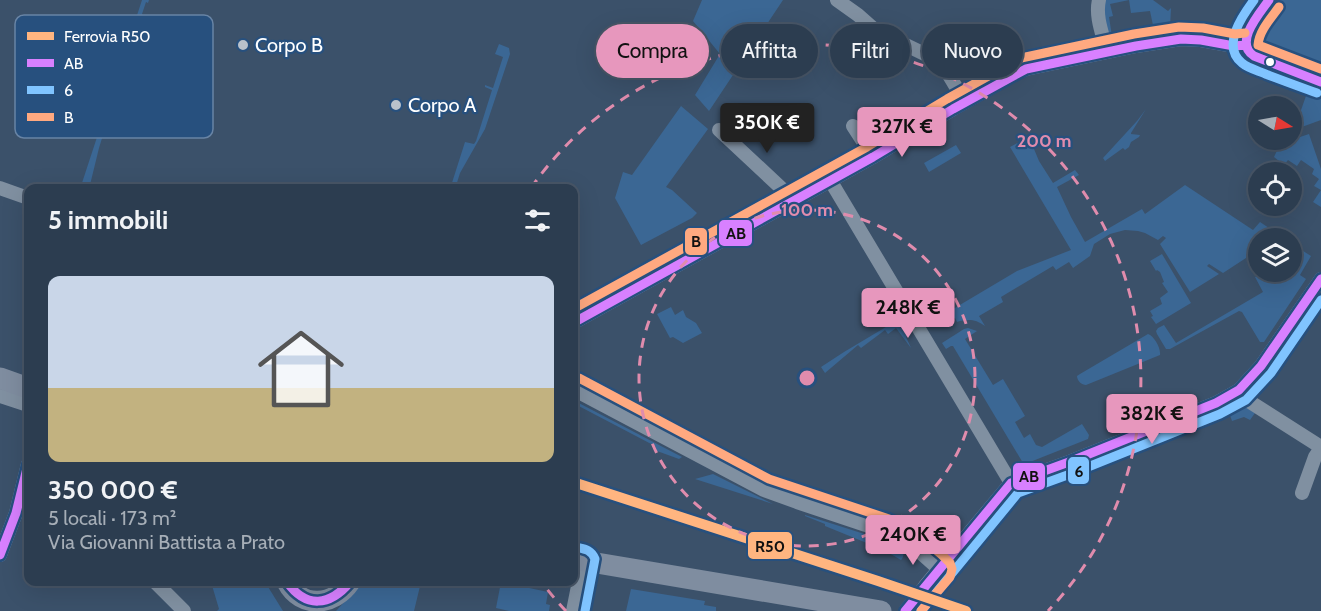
<!DOCTYPE html>
<html lang="it">
<meta charset="utf-8">
<style>
body{margin:0;font-family:Cabin,sans-serif;background:#344457;color:#f1f3f6;height:100vh;display:flex;flex-direction:column;font-size:22px;white-space:nowrap}
*{box-sizing:border-box;margin:0}
p{font-size:20px;color:#a6aeb7}
.icon{flex:none;width:33px;height:33px;fill:none;stroke:currentColor;stroke-width:2;stroke-linecap:round;stroke-linejoin:round}
.map{position:relative;flex:1;overflow:hidden}
.details{position:absolute;left:24px;top:184px;width:554px;height:402px;display:flex;flex-direction:column;background:#2c3d50;border-radius:12px;box-shadow:0 6px 24px #0002,0 0 0 2px #485667}
.details>*{flex:none}
.top-card{position:absolute;left:596px;top:24px;width:570px;height:54px;display:flex;gap:12px}
.needle{width:39px;rotate:101deg}
.controls{position:absolute;left:1248px;top:96px;display:grid;gap:12px}
.controls a{display:grid;place-items:center;width:54px;height:54px;border-radius:50%;background:#2c3d50;box-shadow:0 6px 24px #0002,0 0 0 2px #485667;font-size:30px}
.price{position:absolute;translate:-50% -51px;padding:0 14px;border-radius:6px;background:#e797bd;color:#111;font-size:20px;line-height:39px;filter:drop-shadow(0 2px 3px #0008)}
.price::after{content:'';position:absolute;left:50%;top:36px;width:18px;height:14px;margin-left:-9px;background:inherit;clip-path:polygon(0 0,100% 0,50% 100%)}
.price.active{background:#222;color:#fff}
ul{padding:0;list-style:none}
li{display:grid;align-content:center;gap:12px;height:318px;padding:0 24px}
li+li{border-top:2px solid #485667}
li span{display:grid;place-items:center;height:186px;border-radius:12px;color:#555}
li>.icon{margin-inline-start:auto}
span .icon{width:108px;height:108px;fill:#fffc;stroke-width:1}
li b{font-size:26px}
h2{display:flex;justify-content:space-between;align-items:center;height:72px;padding:0 24px;font-size:26px}
.chip{padding:0 21px;border-radius:27px;background:#2c3d50;box-shadow:0 6px 24px #0002,0 0 0 2px #485667;font-size:21px;line-height:54px}
.chip.active{background:#e797bd;color:#111}
.map>svg:first-child{display:block}
.green{fill:#3b6794}
.lines{fill:none;stroke-linecap:round;stroke-linejoin:round}
.street-tunnel{stroke:#586b80;stroke-width:14;stroke-dasharray:14 7;stroke-linecap:butt}
.street{stroke:#8090a1;stroke-width:14}
.primary{stroke:#7f8da0;stroke-width:21}
.bus-1-casing{stroke:#27507e;stroke-width:14}
.bus-2-casing{stroke:#27507e;stroke-width:14}
.bus-3-casing{stroke:#27507e;stroke-width:14}
.bus-1{stroke:#d880ff;stroke-width:9}
.bus-2{stroke:#80c4ff;stroke-width:9}
.bus-3{stroke:#ffa980;stroke-width:9}
.rail-1-casing{stroke:#27507e;stroke-width:15}
.rail-1{stroke:#ffb580;stroke-width:10}
.ring{fill:none;stroke:#e08cad;stroke-width:3;stroke-dasharray:10 8}
.poi-dot{fill:#bac2cb;stroke:#27507e;stroke-width:2}
.bus-dot{fill:#fff;stroke:#27507e;stroke-width:2}
.labels{text-anchor:middle;dominant-baseline:central;stroke-width:4.5;stroke-linejoin:round;paint-order:stroke}
.poi-label{font-size:20px;fill:#fff;stroke:#27507e;text-anchor:start}
.key{fill:#27507e;stroke:#6884a5;stroke-width:1.5}
.key-label{font-size:16px;fill:#fff}
.centre{fill:#e08cad;stroke:#27507e;stroke-width:3}
.ring-label{font-size:18px;text-anchor:middle;font-weight:bold;fill:#e08cad;stroke:#27507e;stroke-width:4.5;stroke-linejoin:round;paint-order:stroke}
.line-badge{stroke:#27507e;stroke-width:2}
.pale-badge-label{font-size:16px;text-anchor:middle;font-weight:bold;fill:#111}
</style>
<div class="map">
<svg width="1321" height="611" viewBox="0 0 1321 611">
<rect width="100%" height="100%" fill="#3b516a"/>
<path class="green" d="M 142,0 L 149,0 L 148,3 L 146,2 L 142,14 L 144,16 L 143,19 L 140,18 L 136,31 L 138,32 L 137,34 L 135,34 L 131,46 L 133,47 L 132,50 L 130,50 L 126,62 L 128,63 L 127,66 L 125,66 L 124,67 L 99,148 L 89,189 L 80,189 Z
M 702,0 L 783,0 L 709,111 L 695,95 L 720,54 L 693,21 Z
M 1105,0 L 1153,0 L 1168,11 L 1171,8 L 1170,28 L 1154,30 L 1150,11 L 1131,13 L 1129,0 L 1110,4 L 1113,16 L 1109,17 L 1112,36 L 1124,33 L 1125,37 L 1114,39 L 1109,39 L 1104,13 Z
M 1278,0 L 1321,0 L 1321,70 L 1265,49 C 1259,45 1253,39 1256,32 Z
M 499,44 L 509,48 L 510,54 L 485,129 L 460,173 L 455,189 L 450,189 L 465,142 L 474,144 L 476,141 L 492,90 L 485,87 L 485,85 L 493,88 L 503,57 L 495,54 Z
M 1289,80 L 1321,93 L 1321,120 L 1299,128 L 1293,111 L 1300,113 L 1307,93 L 1287,85 Z
M 681,106 L 708,129 L 666,187 L 672,190 L 697,213 L 692,218 L 641,245 L 615,198 L 623,172 L 632,175 Z
M 1146,109 L 1131,133 L 1131,134 L 1140,135 L 1139,137 L 1131,142 L 1129,147 L 1125,150 L 1123,148 L 1105,161 L 1103,158 L 1137,121 Z
M 1297,129 L 1300,137 L 1309,134 L 1321,169 L 1321,207 L 1313,202 L 1321,190 L 1314,186 L 1319,179 L 1312,174 L 1314,169 L 1301,160 L 1297,166 L 1288,160 L 1284,165 L 1274,157 L 1282,140 L 1292,140 L 1292,131 Z
M 1029,137 L 1039,161 L 1053,183 L 1075,170 L 1079,175 L 1057,187 L 1071,217 L 1085,242 L 1142,209 L 1145,214 L 1185,185 L 1253,230 L 1260,222 L 1284,238 L 1258,238 L 1258,264 L 1246,256 L 1246,258 L 1223,273 L 1209,264 L 1207,266 L 1219,274 L 1190,292 L 1160,244 L 1166,238 L 1163,236 L 1158,240 L 1145,233 L 1138,231 L 1125,230 L 1110,234 L 1094,244 L 1090,256 L 1073,268 L 1069,262 L 1056,270 L 1053,266 L 1001,297 L 1003,302 L 979,316 L 985,326 C 975,319 968,319 957,322 L 955,318 L 952,319 L 948,312 L 1017,271 L 1071,250 L 1010,147 Z
M 956,145 L 961,153 L 929,172 L 924,163 Z
M 1292,244 L 1311,256 L 1300,275 L 1306,279 L 1264,342 L 1260,342 L 1242,312 L 1239,311 L 1170,349 L 1166,349 L 1157,334 L 1156,331 L 1158,328 L 1164,325 L 1176,343 L 1263,292 L 1255,277 L 1265,272 L 1292,272 Z
M 1162,254 L 1191,303 L 1156,324 L 1151,317 L 1153,316 L 1150,311 L 1162,304 L 1160,298 L 1168,292 L 1162,283 L 1164,282 L 1160,272 L 1157,270 L 1156,271 L 1150,261 Z
M 671,307 L 675,315 L 683,310 L 686,317 L 696,323 L 702,333 L 683,343 L 673,337 L 670,338 L 657,314 Z
M 901,318 L 911,333 L 906,337 L 911,348 L 896,328 L 888,334 L 885,330 L 861,348 L 858,345 L 825,373 L 821,367 L 844,352 Z
M 968,328 L 977,331 L 965,339 L 993,385 L 1003,379 L 1025,416 L 1015,422 L 1024,438 L 1030,434 L 1036,445 L 1042,447 L 1082,424 L 1089,435 L 1088,439 L 1025,464 L 1023,463 L 953,346 L 951,346 L 946,349 L 942,343 L 964,329 Z
M 1148,334 C 1154,336 1161,348 1160,355 L 1086,385 C 1082,385 1077,381 1077,376 L 1080,374 Z
M 573,400 L 682,457 L 679,459 L 657,451 L 655,446 L 573,403 Z
M 1238,402 L 1255,413 L 1250,420 L 1244,417 L 1232,421 L 1227,407 Z
M 713,474 L 773,504 L 695,479 Z
M 805,515 L 880,539 L 898,547 L 903,552 C 904,555 903,558 901,560 L 884,550 L 825,526 L 825,524 L 805,516 Z
M 211,582 L 265,582 L 283,611 L 217,611 L 219,609 Z
M 365,582 L 421,582 L 414,611 L 336,611 L 357,588 Z
M 501,582 L 548,592 L 546,604 L 550,605 L 549,611 L 509,611 L 496,608 Z
M 631,589 L 705,601 L 704,605 L 716,607 L 716,611 L 626,611 Z"/>
<g class="lines">
<path class="street-tunnel" d="M 905,611 L 925,586"/>
<path class="street" d="M 837,0 L 858,15 L 875,30 L 941,62 L 965,102
M 1099,0 C 1095,17 1103,35 1107,52
M 1269,0 C 1261,12 1238,37 1248,52 C 1251,56 1256,57 1261,59 L 1321,82
M 853,126 L 873,157
M 719,130 L 794,200
M 830,180 L 1011,483
M 0,188 L 28,198
M 573,323 L 873,157 L 953,109 L 1017,73 L 1026,69 L 1136,46 L 1181,39 L 1201,40 L 1234,46 L 1246,45
M 573,389 L 764,490 L 797,502 L 896,535 L 912,545 L 940,570
M 1239,390 L 1242,395 L 1247,400 L 1321,447
M 0,396 L 28,405
M 1302,493 L 1315,457 L 1321,448
M 0,555 L 16,513 L 28,464
M 155,582 L 184,611
M 925,586 L 1011,483 L 1069,462 L 1216,403 L 1239,390 L 1261,366 L 1321,279
M 573,611 L 583,561"/>
<path class="primary" d="M 0,378 L 28,388
M 573,559 L 881,611
M 287,582 C 301,609 334,606 350,582"/>
<g class="bus-1-casing">
<path id="bus-1" d="M 1269,0 C 1260,13 1233,43 1254,56 L 1321,82
M 573,323 L 873,157 L 953,109 L 1026,69 L 1136,46 L 1181,39 L 1201,40 L 1234,46 L 1246,45
M 0,555 L 16,513 L 28,464
M 287,582 C 306,609 330,606 350,582
M 905,611 L 1011,483 L 1069,462 L 1216,403 L 1239,390 L 1261,366 L 1321,279"/>
</g>
<g class="bus-2-casing">
<path id="bus-2" d="M 1254,0 C 1242,16 1221,46 1242,63 C 1249,69 1260,71 1268,75 C 1284,81 1300,87 1317,93
M 575,547 C 584,549 591,549 595,559 L 585,611
M 921,611 L 1018,493 L 1073,473 L 1220,414 L 1246,400 L 1271,373 L 1321,300"/>
</g>
<g class="bus-3-casing">
<path id="bus-3" d="M 1279,7 C 1271,18 1259,31 1258,45 L 1321,69
M 573,309 L 867,147 L 947,99 L 1021,58 L 1134,34 L 1179,27 L 1203,28 L 1235,34 L 1245,33
M 579,378 L 769,479 L 889,519 L 915,532 L 942,555 L 950,563 L 952,569 L 950,577 L 921,611"/>
</g>
<use href="#bus-1" class="bus-1"/>
<use href="#bus-2" class="bus-2"/>
<use href="#bus-3" class="bus-3"/>
<g class="rail-1-casing">
<path id="rail-1" d="M 573,482 L 878,581 L 966,611"/>
</g>
<use href="#rail-1" class="rail-1"/>
</g>
<g class="ring">
<circle cx="807" cy="378" r="168"/>
<path d="M566 611A335 335 0 0 1 543 584M531 188A335 335 0 1 1 1048 611"/>
</g>
<g class="poi-dot">
<circle cx="243" cy="45" r="6"/>
<circle cx="396" cy="105" r="6"/>
</g>
<circle class="bus-dot" cx="1270" cy="62" r="5"/>
<g class="labels">
<g class="poi-label">
<text x="255" y="45">Corpo B</text>
<text x="408" y="105">Corpo A</text>
</g>
</g>
<rect x="15" y="15" width="198" height="123" rx="9" class="key"/>
<rect x="27" y="32" width="27" height="8" fill="#ffb580"/>
<rect x="27" y="59" width="27" height="8" fill="#d880ff"/>
<rect x="27" y="86" width="27" height="8" fill="#80c4ff"/>
<rect x="27" y="113" width="27" height="8" fill="#ffa980"/>
<g class="key-label">
<text x="64" y="42">Ferrovia R50</text>
<text x="64" y="69">AB</text>
<text x="64" y="96">6</text>
<text x="64" y="123">B</text>
</g>
<circle cx="807" cy="378" r="9" class="centre"/>
<g class="ring-label">
<text x="1044" y="147">200 m</text>
<text x="807" y="216">100 m</text>
</g>
<g class="line-badge">
<rect x="718" y="219" width="35" height="28" rx="6" fill="#d880ff"/>
<rect x="684" y="227" width="24" height="29" rx="6" fill="#ffa980"/>
<rect x="1067" y="456" width="23" height="29" rx="6" fill="#80c4ff"/>
<rect x="1012" y="462" width="34" height="29" rx="6" fill="#d880ff"/>
<rect x="747" y="531" width="46" height="29" rx="6" fill="#ffb580"/>
</g>
<g class="pale-badge-label">
<text x="736" y="239">AB</text>
<text x="696" y="247">B</text>
<text x="1079" y="477">6</text>
<text x="1029" y="482">AB</text>
<text x="770" y="552">R50</text>
</g>
</svg>
<div class="controls">
<a><svg class="needle" viewBox="-14 -14 28 28"><path d="M0-13l5 13h-10z" fill="#e53935"/><path d="M0 13l5-13h-10z" fill="#a6aeb7"/></svg></a>
<a><svg class="icon" aria-label="locate" viewBox="0 0 24 24"><circle cx="12" cy="12" r="6"/><path d="M12 2v4M12 18v4M2 12h4M18 12h4"/></svg></a>
<a><svg class="icon" aria-label="layers" viewBox="0 0 24 24"><path d="M12 4l9 5-9 5-9-5zM3 14l9 5 9-5"/></svg></a>
</div>
<b class="price active" style="left:767px;top:154px">350K €</b>
<b class="price" style="left:902px;top:158px">327K €</b>
<b class="price" style="left:908px;top:339px">248K €</b>
<b class="price" style="left:1152px;top:445px">382K €</b>
<b class="price" style="left:913px;top:566px">240K €</b>
<div class="top-card">
<a class="chip active">Compra</a>
<a class="chip">Affitta</a>
<a class="chip">Filtri</a>
<a class="chip">Nuovo</a>
</div>
<section class="details">
<h2>5 immobili<svg class="icon" aria-label="filters" viewBox="0 0 24 24"><path d="M4 7h16M4 17h16"/><circle cx="9" cy="7" r="2"/><circle cx="15" cy="17" r="2"/></svg></h2>
<ul>
<li><span style="background:linear-gradient(#c9d6e8 60%,#c2b280 0)"><svg class="icon" aria-label="home" viewBox="0 0 24 24"><path d="M3 11l9-7 9 7M6 9v11h12V9"/></svg></span><div><b>350 000 €</b><p>5 locali · 173 m²</p><p>Via Giovanni Battista a Prato</p></div></li>
</ul>
</section>
</div>
